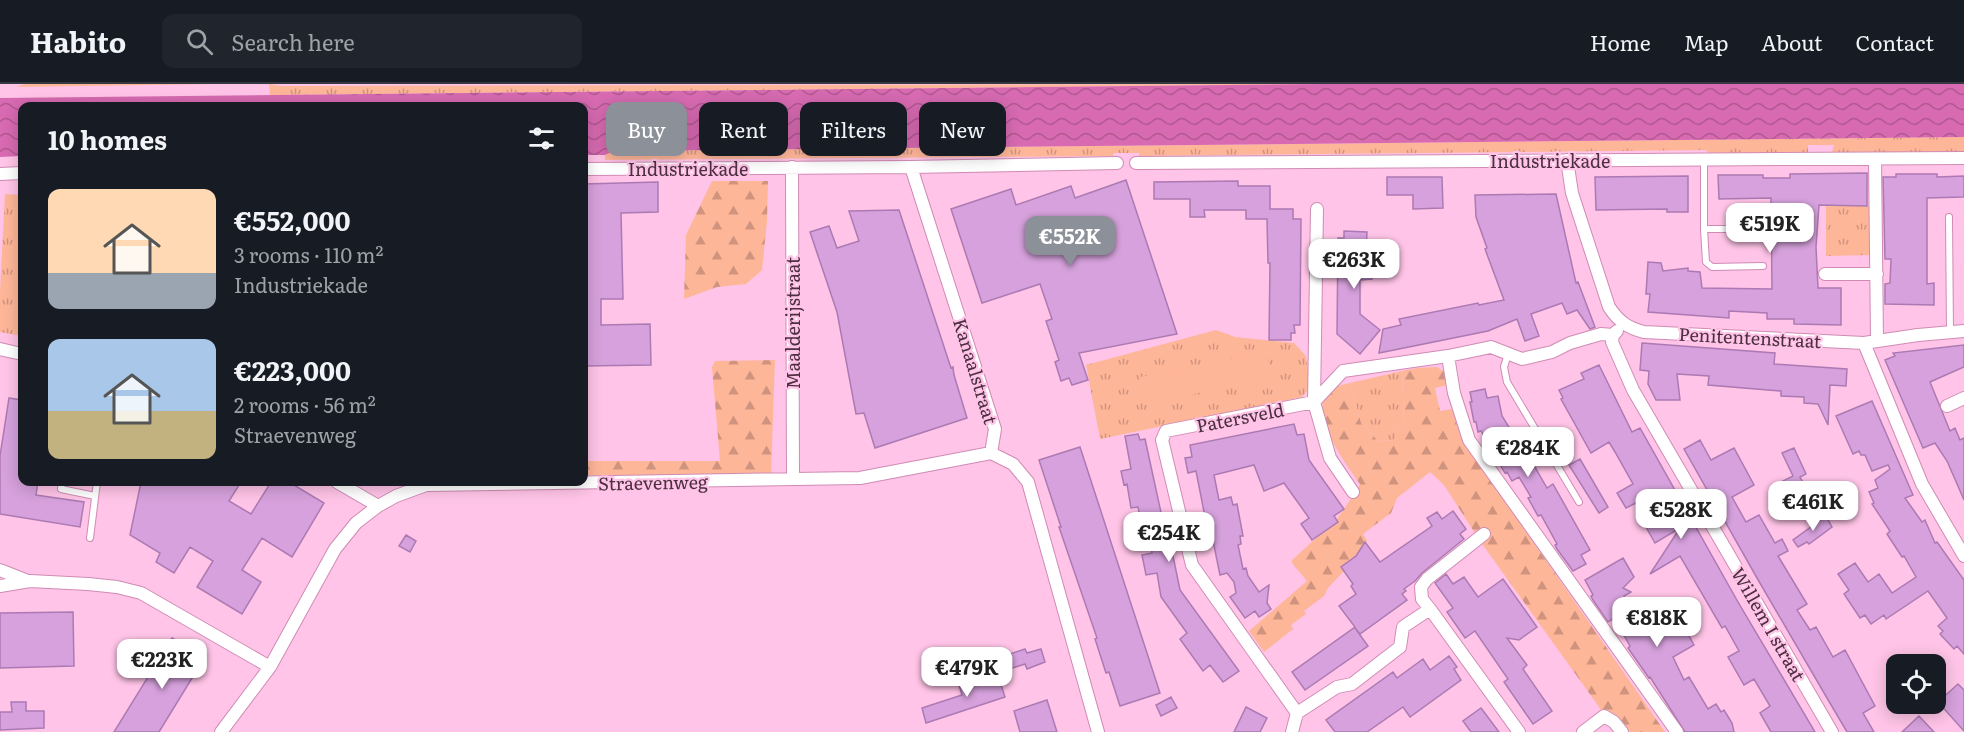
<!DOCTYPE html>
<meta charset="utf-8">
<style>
body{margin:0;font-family:Literata,serif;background:#20242c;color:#f1f3f6;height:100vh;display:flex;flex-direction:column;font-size:22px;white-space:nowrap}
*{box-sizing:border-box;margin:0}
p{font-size:20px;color:#9ea1a6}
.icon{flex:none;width:33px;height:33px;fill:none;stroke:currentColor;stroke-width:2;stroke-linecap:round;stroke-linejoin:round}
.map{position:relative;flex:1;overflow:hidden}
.drawer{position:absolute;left:18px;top:18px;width:570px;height:384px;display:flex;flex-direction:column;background:#171b24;border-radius:12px;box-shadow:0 3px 15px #0003}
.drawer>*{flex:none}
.top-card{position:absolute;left:606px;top:18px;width:570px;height:54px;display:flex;gap:12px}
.controls{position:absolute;left:1886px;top:570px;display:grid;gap:12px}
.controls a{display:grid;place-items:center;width:60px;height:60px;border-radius:12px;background:#171b24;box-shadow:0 3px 15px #0003;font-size:30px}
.price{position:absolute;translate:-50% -51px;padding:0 14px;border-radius:12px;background:#fff;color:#222;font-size:20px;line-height:39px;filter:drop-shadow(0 2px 3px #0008)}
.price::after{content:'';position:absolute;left:50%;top:36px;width:18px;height:14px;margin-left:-9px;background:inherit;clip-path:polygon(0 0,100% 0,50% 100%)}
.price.on{background:#8c9099;color:#fff}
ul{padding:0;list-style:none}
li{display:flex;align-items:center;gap:18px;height:150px;padding:0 30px}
li span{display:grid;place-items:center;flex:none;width:168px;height:120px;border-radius:12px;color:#555}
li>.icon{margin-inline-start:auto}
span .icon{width:72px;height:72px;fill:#fffc;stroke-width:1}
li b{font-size:26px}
h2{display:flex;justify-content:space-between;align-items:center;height:72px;padding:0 30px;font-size:26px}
.tag{padding:0 21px;border-radius:12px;background:#171b24;box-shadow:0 3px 15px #0003;font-size:21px;line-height:54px}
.tag.on{background:#8c9099;color:#fff}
header{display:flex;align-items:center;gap:36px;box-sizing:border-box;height:84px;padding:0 30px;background:#171b24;border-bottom:2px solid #363941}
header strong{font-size:28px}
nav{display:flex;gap:33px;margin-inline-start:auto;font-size:21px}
.search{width:420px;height:54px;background:#20242c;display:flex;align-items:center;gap:15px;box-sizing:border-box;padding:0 21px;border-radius:12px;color:#9ea1a6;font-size:22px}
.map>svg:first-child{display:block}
.grass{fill:url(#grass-tufts)}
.forest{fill:url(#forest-firs)}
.pitch{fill:#feb699}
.water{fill:url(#water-waves)}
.building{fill:#d6a1dc;stroke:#ac7ab3;stroke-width:1.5}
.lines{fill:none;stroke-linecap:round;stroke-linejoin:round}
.service-casing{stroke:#d08bb5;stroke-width:8}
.minor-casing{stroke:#d08bb5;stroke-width:14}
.service{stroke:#fff;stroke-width:6}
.minor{stroke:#fff;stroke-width:12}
.labels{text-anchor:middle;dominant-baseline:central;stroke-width:4.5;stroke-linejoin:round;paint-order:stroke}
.street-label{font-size:18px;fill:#4c2f40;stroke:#ffc4e7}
</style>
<header>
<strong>Habito</strong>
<div class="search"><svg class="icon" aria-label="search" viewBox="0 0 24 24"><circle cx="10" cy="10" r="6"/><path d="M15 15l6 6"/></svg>Search here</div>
<nav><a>Home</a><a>Map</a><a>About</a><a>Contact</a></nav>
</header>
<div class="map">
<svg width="1964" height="648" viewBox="0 0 1964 648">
<defs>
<pattern id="grass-tufts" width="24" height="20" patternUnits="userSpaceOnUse" patternTransform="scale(1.5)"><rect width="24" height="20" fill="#feb699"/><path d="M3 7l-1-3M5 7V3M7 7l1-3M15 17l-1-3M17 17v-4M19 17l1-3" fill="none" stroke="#d0947e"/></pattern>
<pattern id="forest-firs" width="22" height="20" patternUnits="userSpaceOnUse" patternTransform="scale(1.5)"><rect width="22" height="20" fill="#feb699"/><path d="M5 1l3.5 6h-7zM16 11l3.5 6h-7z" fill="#d0947e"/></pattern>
<pattern id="water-waves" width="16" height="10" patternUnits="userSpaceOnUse" patternTransform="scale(1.5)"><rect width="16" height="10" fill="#d76ab1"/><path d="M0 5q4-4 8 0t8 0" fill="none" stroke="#b15891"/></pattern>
</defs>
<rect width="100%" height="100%" fill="#ffc4e7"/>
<path class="grass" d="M 25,0 L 215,0 L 16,3 Z
M 269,0 L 281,2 L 1333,0 L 270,11 Z
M 1964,53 L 1964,68 L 1832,68 L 1834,61 L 1808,61 L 1808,69 L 1710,69 L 1705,66 L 1139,72 L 1139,69 L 1114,69 L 1113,72 L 605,76 L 605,71 L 612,67 Z
M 5,110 L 22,111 L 22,252 L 0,248 L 0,207 Z
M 1826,122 L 1871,122 L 1871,171 L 1826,172 Z
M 1216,246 L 1235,253 L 1294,259 L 1306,272 L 1310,303 L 1302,313 L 1100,355 L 1086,281 Z
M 1402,287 L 1404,335 L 1394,356 L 1378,357 L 1361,339 L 1350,299 Z"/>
<path class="forest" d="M 712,97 L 768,97 L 767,137 L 762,186 L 746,200 L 717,203 L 684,215 L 686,151 Z
M 775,276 L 771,391 L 584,391 L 584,377 L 720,377 L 712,283 L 715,277 Z
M 1437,283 L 1446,289 L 1448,301 L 1435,304 L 1440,327 L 1452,325 L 1461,354 L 1665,648 L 1630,648 L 1622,637 L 1612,641 L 1480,457 L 1444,401 L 1430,388 L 1397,414 L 1391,429 L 1363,450 L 1367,457 L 1360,470 L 1328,504 L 1324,512 L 1304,527 L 1306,530 L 1291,541 L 1293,545 L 1264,568 L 1249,547 L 1307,497 L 1292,479 L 1292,476 L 1337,435 L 1357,406 L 1360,400 C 1348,383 1316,339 1323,319 C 1325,313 1330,308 1333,303 L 1350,299 L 1361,339 L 1378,357 L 1394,356 L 1404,335 L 1402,287 L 1417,284 Z"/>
<path class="pitch" d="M 1267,268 L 1271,294 L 1145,320 L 1140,293 Z"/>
<path class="water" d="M 1321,0 L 1964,0 L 1964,53 L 613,67 L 605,71 L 584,71 L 584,22 L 22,22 L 22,72 L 0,73 L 0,14 Z"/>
<path class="building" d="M 1867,89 L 1867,122 L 1819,121 L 1816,163 L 1818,204 L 1841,204 L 1841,241 L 1794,240 L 1794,235 L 1767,235 L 1767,229 L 1729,227 L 1729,234 L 1648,228 L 1650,210 L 1646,210 L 1648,178 L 1661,179 L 1663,187 L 1688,184 L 1688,187 L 1700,188 L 1702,204 L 1772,205 L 1771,114 L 1719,115 L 1718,91 L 1763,91 L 1763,94 L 1790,94 L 1790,90 Z
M 1896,90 L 1937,90 L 1937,93 L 1964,92 L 1964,113 L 1927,114 L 1927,200 L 1934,199 L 1934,221 L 1885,220 L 1885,200 L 1890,199 L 1891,175 L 1885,175 L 1883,93 L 1896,93 Z
M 1688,92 L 1688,128 L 1667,128 L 1667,125 L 1596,126 L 1595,93 Z
M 1387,93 L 1442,93 L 1443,124 L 1413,125 L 1413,111 L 1387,111 Z
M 1126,96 L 1177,250 L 1079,269 L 1088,296 L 1072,301 L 1069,294 L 1061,297 L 1055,278 L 1059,276 L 1046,237 L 1052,235 L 1040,200 L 982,219 L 951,125 L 1011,105 L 1016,121 L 1071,102 L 1075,114 Z
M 1238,97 L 1238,102 L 1270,102 L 1270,125 L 1293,125 L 1293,135 L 1301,135 L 1300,241 L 1294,241 L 1295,249 L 1291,249 L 1291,256 L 1269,256 L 1270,179 L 1268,179 L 1267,135 L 1246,135 L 1246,126 L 1204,126 L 1205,133 L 1190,133 L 1190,115 L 1154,115 L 1154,98 Z
M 658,98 L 658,128 L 621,129 L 623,215 L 601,215 L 601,241 L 650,240 L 651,281 L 584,282 L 584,100 Z
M 1556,110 L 1576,199 L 1578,198 L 1595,243 L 1590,245 L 1577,226 L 1567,230 L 1562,219 L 1531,230 L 1539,252 L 1525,257 L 1517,235 L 1488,247 L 1379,269 L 1383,245 L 1401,241 L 1399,235 L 1478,219 L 1479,221 L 1504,216 L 1485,165 L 1487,164 L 1476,133 L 1475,111 Z
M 899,126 L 951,284 L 953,283 L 954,291 L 967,334 L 875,364 L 864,329 L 856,330 L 837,228 L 810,148 L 829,142 L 837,164 L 859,157 L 849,127 Z
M 1344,147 L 1367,148 L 1366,168 L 1374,168 L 1372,195 L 1360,196 L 1360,230 L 1380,246 L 1360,270 L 1337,250 L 1338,154 L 1344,154 Z
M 1642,259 L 1775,269 L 1774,280 L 1847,285 L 1846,302 L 1830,301 L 1828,341 L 1818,320 L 1804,319 L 1804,313 L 1781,312 L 1781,307 L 1708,301 L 1709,292 L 1677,290 L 1680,316 L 1656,316 L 1648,300 L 1649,287 L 1640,286 Z
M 1964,261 L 1964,283 L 1930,298 L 1950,347 L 1955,344 L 1960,356 L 1964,354 L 1964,416 L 1947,377 L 1935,359 L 1923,364 L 1885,276 L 1895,272 L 1893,269 Z
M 1599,281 L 1632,348 L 1640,344 L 1738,518 L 1815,648 L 1771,648 L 1760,629 L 1770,622 L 1754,595 L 1744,601 L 1728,573 L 1739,567 L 1725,542 L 1722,544 L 1680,472 L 1650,490 L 1680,444 L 1655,459 L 1646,443 L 1666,432 L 1654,410 L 1626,424 L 1617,409 L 1633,400 L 1615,368 L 1609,358 L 1591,369 L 1561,315 L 1563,314 L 1559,306 L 1584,295 L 1581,289 Z
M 1485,305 L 1487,314 L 1498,312 L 1502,332 L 1518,358 L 1520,357 L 1547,404 L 1553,400 L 1590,466 L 1581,471 L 1586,480 L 1573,487 L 1557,465 L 1555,461 L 1557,460 L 1541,431 L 1538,432 L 1528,414 L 1531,413 L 1519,393 L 1512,397 L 1507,388 L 1505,389 L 1481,347 L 1478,348 L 1476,338 L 1474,338 L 1470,318 L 1472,318 L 1470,308 Z
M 9,314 L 22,316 L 22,398 L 38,398 L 36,411 L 84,418 L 80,443 L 0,430 L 0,372 Z
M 1872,317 L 1913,411 L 1905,414 L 1922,438 L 1925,436 L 1935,459 L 1937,458 L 1964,496 L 1964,570 L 1957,562 L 1954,565 L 1940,550 L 1943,547 L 1938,542 L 1947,534 L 1928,507 L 1886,535 L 1884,531 L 1871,540 L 1865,531 L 1860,534 L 1844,510 L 1849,506 L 1838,490 L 1855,479 L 1868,498 L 1879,490 L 1892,509 L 1916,493 L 1904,472 L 1902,473 L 1887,450 L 1890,447 L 1872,420 L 1874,419 L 1869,408 L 1878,404 L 1875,396 L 1890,385 L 1888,381 L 1872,387 L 1865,371 L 1861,371 L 1859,367 L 1853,370 L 1836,332 Z
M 1294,340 L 1297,351 L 1304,350 L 1309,376 L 1344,425 L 1334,432 L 1338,438 L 1312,456 L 1301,440 L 1309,434 L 1284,399 L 1264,407 L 1254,381 L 1214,391 L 1219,416 L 1231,413 L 1233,421 L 1237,420 L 1243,452 L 1240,452 L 1241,460 L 1238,461 L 1243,485 L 1246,484 L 1248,492 L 1259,508 L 1269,501 L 1267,519 L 1271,525 L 1259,533 L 1255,527 L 1245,534 L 1230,513 L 1236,509 L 1234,498 L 1227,489 L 1220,491 L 1210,442 L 1207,443 L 1196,387 L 1188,389 L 1185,374 L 1192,373 L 1190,361 Z
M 1138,350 L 1140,356 L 1145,355 L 1162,433 L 1165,433 L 1180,506 L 1239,587 L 1223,598 L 1210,581 L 1203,587 L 1180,555 L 1187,549 L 1161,513 L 1157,489 L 1146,491 L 1142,471 L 1152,469 L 1146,437 L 1141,438 L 1138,423 L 1131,424 L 1127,400 L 1124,401 L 1121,387 L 1131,385 L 1125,352 Z
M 1700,356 L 1711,376 L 1734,364 L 1754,401 L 1732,413 L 1746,438 L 1759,431 L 1775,459 L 1782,455 L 1788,467 L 1778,472 L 1807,520 L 1797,526 L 1810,546 L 1816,543 L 1833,573 L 1845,566 L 1875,622 L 1863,629 L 1874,648 L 1847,648 L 1827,614 L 1757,494 L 1684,365 Z
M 1080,363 L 1160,609 L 1120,622 L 1109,588 L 1106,589 L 1095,555 L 1097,554 L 1059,443 L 1061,443 L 1039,376 Z
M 1794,364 L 1806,390 L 1800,393 L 1806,404 L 1778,418 L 1771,403 L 1793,392 L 1782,369 Z
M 1580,375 L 1608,423 L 1599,429 L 1569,381 Z
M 141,398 L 241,398 L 229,417 L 251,430 L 271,398 L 289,398 L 324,419 L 292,473 L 262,454 L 242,486 L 261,498 L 242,530 L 197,503 L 213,477 L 190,463 L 174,489 L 156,478 L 160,469 L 130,451 Z
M 1453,427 L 1466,445 L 1460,450 L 1464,455 L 1422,489 L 1415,497 L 1404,505 L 1406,507 L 1402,510 L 1407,516 L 1360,550 L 1355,544 L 1368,562 L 1305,606 L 1292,588 L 1355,543 L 1339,522 L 1356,510 L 1351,502 L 1353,500 L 1341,483 L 1356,472 L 1365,458 L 1380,478 L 1432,442 L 1427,434 L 1437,428 L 1442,435 Z
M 1826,432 L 1832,443 L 1809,460 L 1807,458 L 1798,463 L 1793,456 Z
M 406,451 L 416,457 L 410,468 L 399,462 Z
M 1623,474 L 1634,493 L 1623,504 L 1631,508 L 1624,512 L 1637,534 L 1671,514 L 1690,549 L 1688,550 L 1694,561 L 1673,573 L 1684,596 L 1689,593 L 1708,625 L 1716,620 L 1721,628 L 1724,626 L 1732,639 L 1734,648 L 1685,648 L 1650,593 L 1649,594 L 1628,564 L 1630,562 L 1614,534 L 1608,538 L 1593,516 L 1591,512 L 1593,511 L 1585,496 Z
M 1446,490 L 1453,500 L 1464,493 L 1478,513 L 1503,495 L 1537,543 L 1519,556 L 1507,554 L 1527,581 L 1523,585 L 1552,627 L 1533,640 L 1504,598 L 1508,595 L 1475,547 L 1465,554 L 1447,528 L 1453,524 L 1435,499 Z
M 73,528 L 74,582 L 0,584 L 0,529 Z
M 172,554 L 205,573 L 159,648 L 114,648 Z
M 1025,565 L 1027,569 L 1041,565 L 1045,578 L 1027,585 L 1025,580 L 1006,586 L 1001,573 Z
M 1449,572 L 1457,583 L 1454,585 L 1461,596 L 1410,633 L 1403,623 L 1367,648 L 1335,648 L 1326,636 L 1393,588 L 1397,594 L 1423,575 L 1430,586 Z
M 997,589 L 1005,613 L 926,639 L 922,624 L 962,611 L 959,601 Z
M 1958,600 L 1964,606 L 1964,647 L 1938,618 Z
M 1171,613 L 1177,624 L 1161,632 L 1156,621 Z
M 1047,616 L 1057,648 L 1020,648 L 1014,627 Z
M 11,618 L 26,618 L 26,627 L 44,627 L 44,644 L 0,646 L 0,628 L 12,628 Z
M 1246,623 L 1267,634 L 1260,648 L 1234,648 Z
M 1481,624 L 1499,648 L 1471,648 L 1463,637 Z
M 1919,632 L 1934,648 L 1902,648 Z"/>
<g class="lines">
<g class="service-casing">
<path id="service" d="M 1949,133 L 1950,248
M 1704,145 L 1704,77
M 1763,145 L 1704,145 L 1706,178 L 1712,183 L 1763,182
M 1508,270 L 1504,283 L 1507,298 L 1579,418
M 62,398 L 61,405 L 95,412
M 90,454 L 97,398"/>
</g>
<g class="minor-casing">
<path id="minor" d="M 1875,75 L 1877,256
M 1567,76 L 1572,109 L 1609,223 C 1619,238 1628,244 1644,248 L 1864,259 L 1918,251 L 1964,247
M 1136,79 L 1964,74
M 792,83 L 793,395
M 911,83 L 995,345 L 991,369
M 584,85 L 911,83 L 1117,79
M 0,90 L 22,89
M 1317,125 L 1314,318 L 1330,374 L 1353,408
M 1825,190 L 1877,190
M 1617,247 L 1613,251 L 1612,258 L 1633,306 L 1832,648
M 1864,259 L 1922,400 L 1964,472
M 0,265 L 22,270
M 1448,272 L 1454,309 L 1469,356 L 1677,648
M 1947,322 L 1964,314
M 991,369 L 1013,380 L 1028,398 L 1098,648
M 337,398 L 378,422
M 0,486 L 28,497
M 0,502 L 30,497 L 88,500 L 117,503 L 141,509 L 270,583
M 1430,525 L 1422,515 L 1421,503 L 1427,495 L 1484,450
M 1297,629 L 1192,481 L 1162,356 L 1166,347 L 1314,318 L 1343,287 L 1448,272 L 1491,263 L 1522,275 L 1552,268 L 1570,259 L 1601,250 L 1613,251
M 221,648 L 270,583 L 335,465 L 356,439 L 378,422 L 396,412 L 426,401 L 860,394 L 991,369
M 1292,648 L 1297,629 L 1337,603 L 1352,600 L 1400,563 L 1403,543 L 1430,525 L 1519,648
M 1583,648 L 1604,632 L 1614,638 L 1622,648"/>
</g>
<use href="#service" class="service"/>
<use href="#minor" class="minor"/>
</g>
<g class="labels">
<g class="street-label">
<text x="1550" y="76">Industriekade</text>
<text x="688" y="84">Industriekade</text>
<text transform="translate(792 239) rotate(-90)">Maalderijstraat</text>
<text transform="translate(1750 253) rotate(3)">Penitentenstraat</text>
<text transform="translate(976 287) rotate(73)">Kanaalstraat</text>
<text transform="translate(1240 333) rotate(-11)">Patersveld</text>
<text transform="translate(653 398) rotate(-1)">Straevenweg</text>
<text transform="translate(1769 540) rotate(60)">Willem I straat</text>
</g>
</g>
</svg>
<div class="controls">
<a><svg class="icon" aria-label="locate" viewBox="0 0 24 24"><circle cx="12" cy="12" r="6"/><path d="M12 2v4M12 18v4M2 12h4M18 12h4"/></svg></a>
</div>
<b class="price" style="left:1770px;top:170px">€519K</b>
<b class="price on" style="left:1070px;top:183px">€552K</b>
<b class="price" style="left:1354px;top:206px">€263K</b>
<b class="price" style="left:1528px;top:394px">€284K</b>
<b class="price" style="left:1813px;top:448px">€461K</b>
<b class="price" style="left:1681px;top:456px">€528K</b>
<b class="price" style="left:1169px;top:479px">€254K</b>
<b class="price" style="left:1657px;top:564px">€818K</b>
<b class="price" style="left:162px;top:606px">€223K</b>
<b class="price" style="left:967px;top:614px">€479K</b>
<div class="top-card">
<a class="tag on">Buy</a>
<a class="tag">Rent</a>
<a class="tag">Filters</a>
<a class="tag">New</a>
</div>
<section class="drawer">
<h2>10 homes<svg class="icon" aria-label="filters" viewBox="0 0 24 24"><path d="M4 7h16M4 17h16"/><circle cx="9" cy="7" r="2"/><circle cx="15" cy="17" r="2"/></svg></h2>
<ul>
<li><span style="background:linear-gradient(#ffd9b3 70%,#9aa5b1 0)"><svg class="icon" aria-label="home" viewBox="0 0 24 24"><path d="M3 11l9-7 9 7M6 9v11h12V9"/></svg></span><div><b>€552,000</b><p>3 rooms · 110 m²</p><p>Industriekade</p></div></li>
<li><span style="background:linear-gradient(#a9c7e8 60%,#c2b280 0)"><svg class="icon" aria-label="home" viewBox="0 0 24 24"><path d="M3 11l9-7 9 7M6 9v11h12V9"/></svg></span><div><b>€223,000</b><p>2 rooms · 56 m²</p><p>Straevenweg</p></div></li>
</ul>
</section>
</div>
